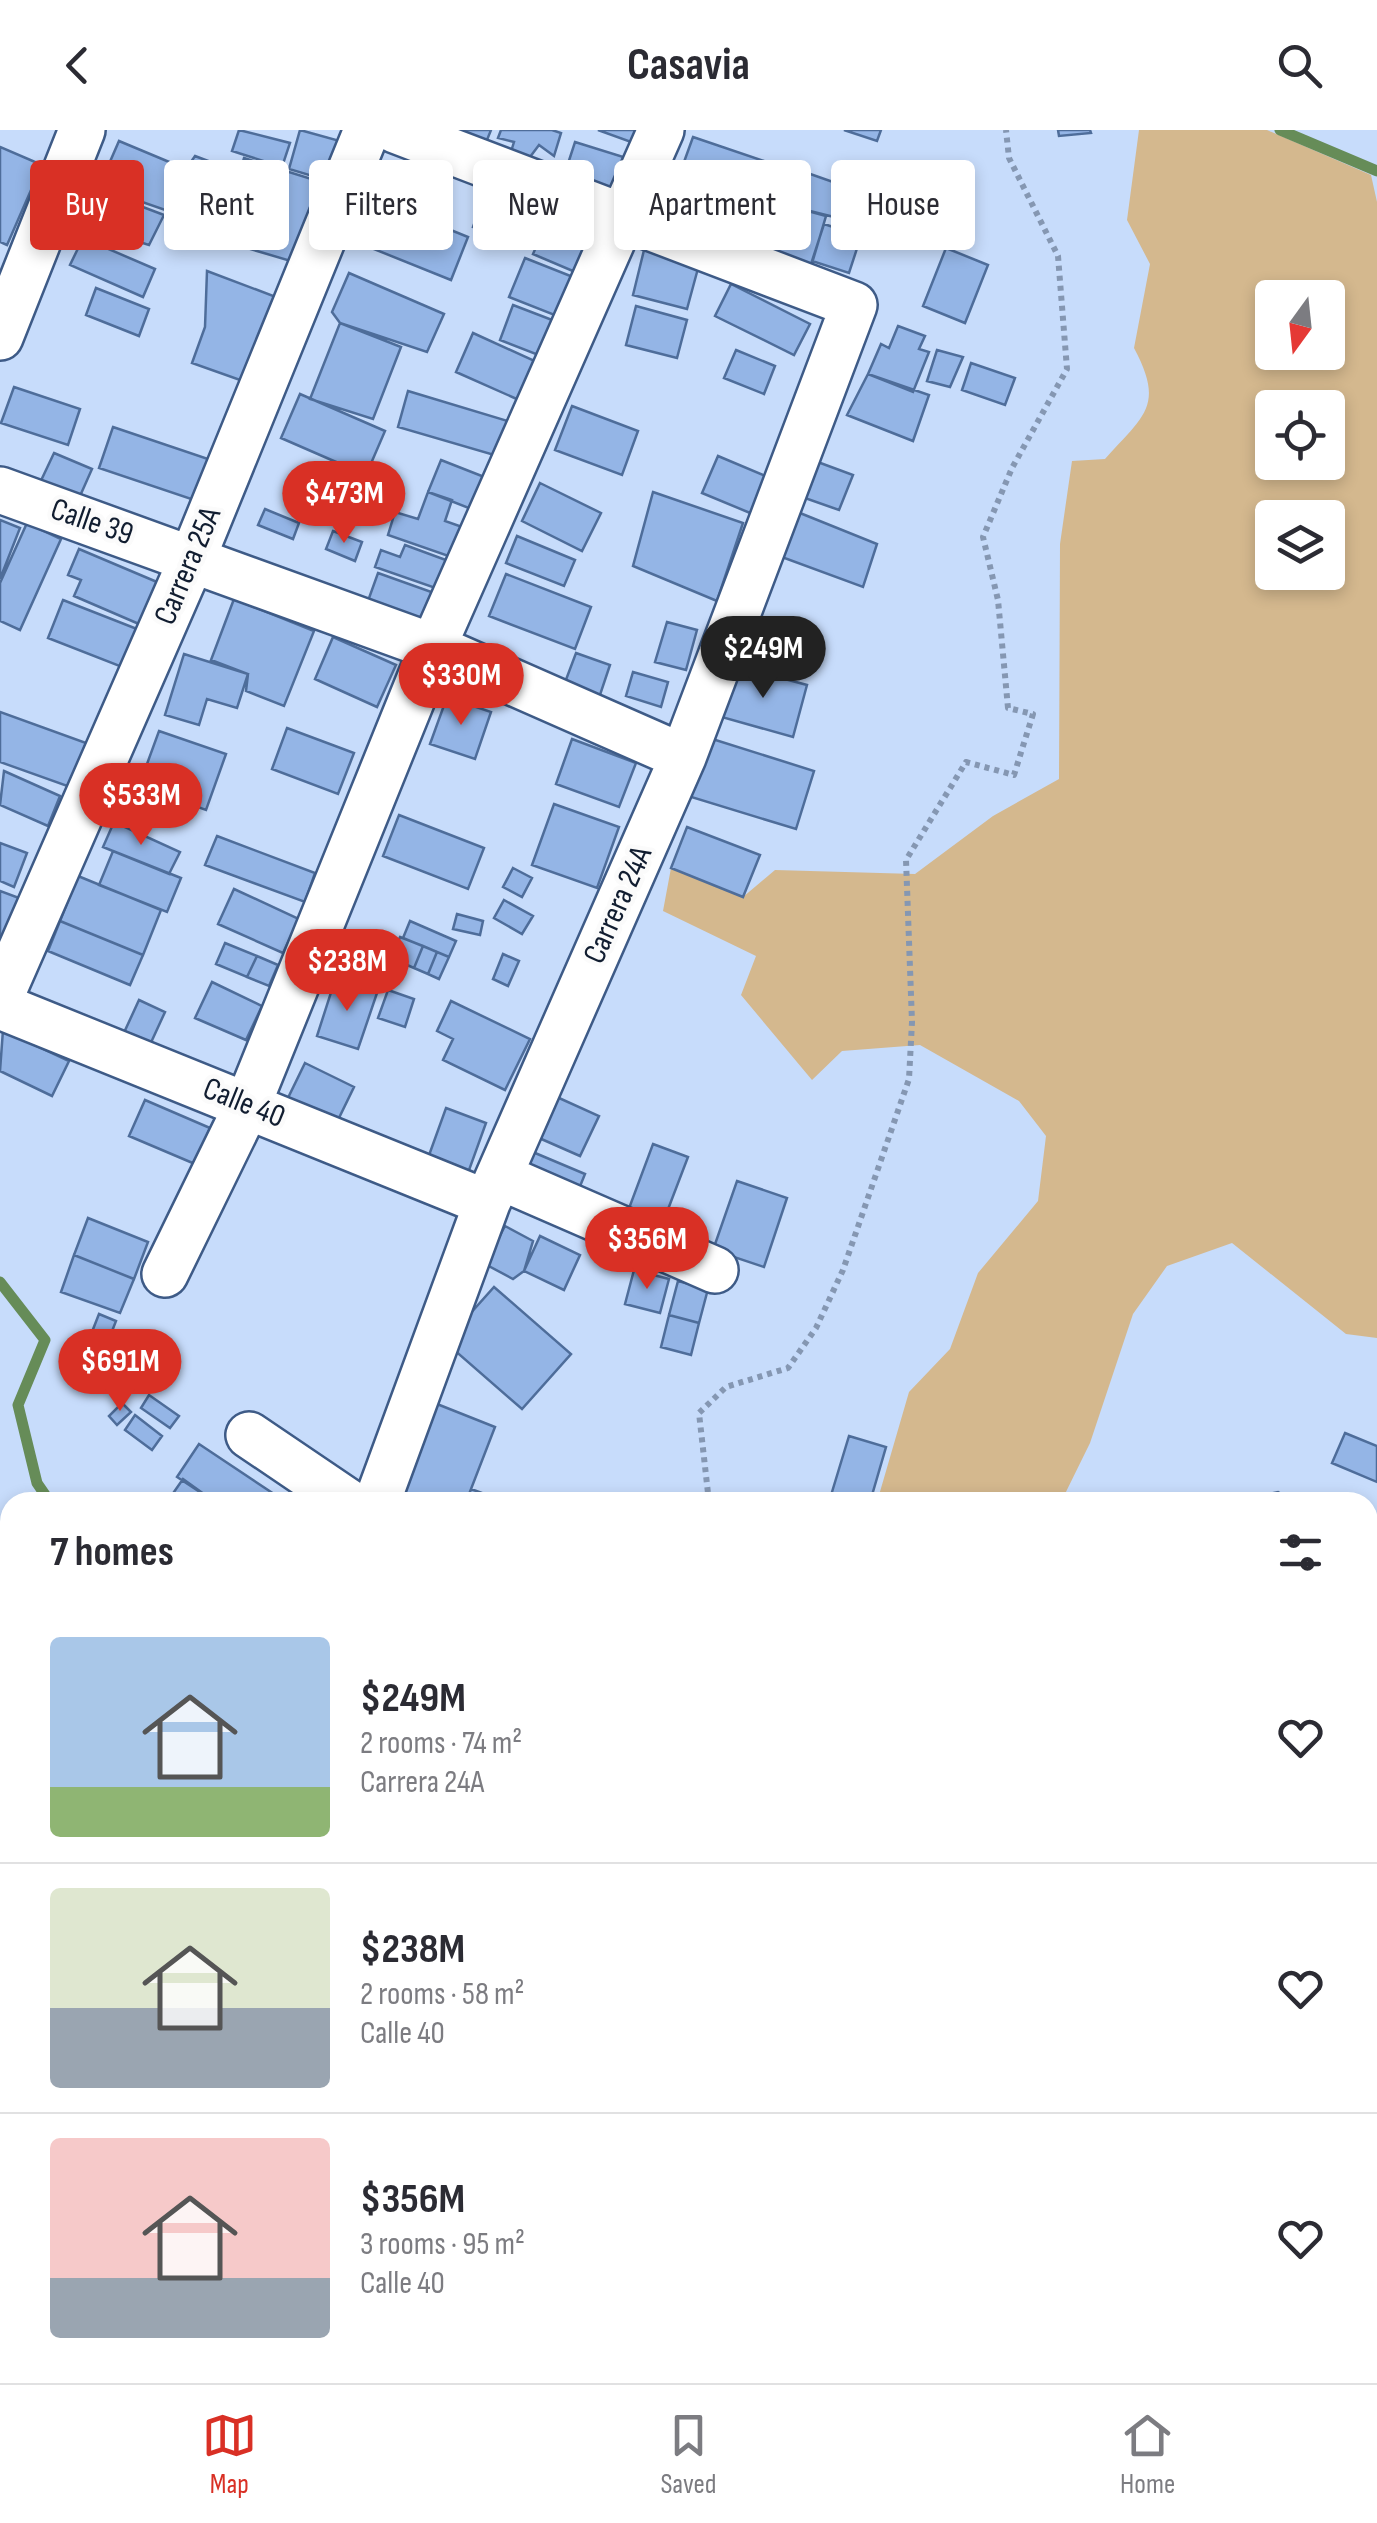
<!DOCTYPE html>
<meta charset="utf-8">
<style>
body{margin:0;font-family:"Sofia Sans Condensed",sans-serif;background:#f7f7f7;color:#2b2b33;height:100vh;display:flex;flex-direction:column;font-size:38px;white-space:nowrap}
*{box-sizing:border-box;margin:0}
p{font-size:32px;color:#7c7c81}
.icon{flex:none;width:55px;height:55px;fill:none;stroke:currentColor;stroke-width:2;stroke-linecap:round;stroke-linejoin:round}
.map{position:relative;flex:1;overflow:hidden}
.sheet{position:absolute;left:0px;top:1362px;width:1378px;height:892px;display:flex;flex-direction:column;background:#fff;border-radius:30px 30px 0 0;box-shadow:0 5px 15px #0003}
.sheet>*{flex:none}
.guide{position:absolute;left:30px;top:30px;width:1318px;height:90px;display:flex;gap:20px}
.needle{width:65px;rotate:195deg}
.fabs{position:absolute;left:1255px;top:150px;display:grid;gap:20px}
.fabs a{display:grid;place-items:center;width:90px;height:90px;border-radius:10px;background:#fff;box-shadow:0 5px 15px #0003;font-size:50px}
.price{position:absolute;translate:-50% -85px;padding:0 22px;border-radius:35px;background:#d93025;color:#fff;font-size:32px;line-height:65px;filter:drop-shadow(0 2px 5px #0008)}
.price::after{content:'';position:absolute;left:50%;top:60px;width:30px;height:22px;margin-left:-15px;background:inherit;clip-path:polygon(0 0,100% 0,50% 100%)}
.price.active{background:#222;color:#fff}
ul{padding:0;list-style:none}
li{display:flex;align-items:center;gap:30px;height:250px;padding:0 50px}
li+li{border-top:2px solid #e1e1e2}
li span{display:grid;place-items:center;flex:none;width:280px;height:200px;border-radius:10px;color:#555}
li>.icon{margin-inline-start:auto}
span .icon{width:120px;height:120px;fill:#fffc;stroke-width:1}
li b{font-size:42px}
h2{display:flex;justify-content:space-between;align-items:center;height:120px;padding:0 50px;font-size:42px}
.tag{padding:0 35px;border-radius:10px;background:#fff;box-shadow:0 5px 15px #0003;font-size:35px;line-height:90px}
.tag.active{background:#d93025;color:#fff}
header{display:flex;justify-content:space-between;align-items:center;height:130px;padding:0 50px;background:#fff;font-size:45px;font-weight:700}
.menu{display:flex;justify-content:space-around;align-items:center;height:140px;border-top:2px solid #e1e1e2;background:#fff;font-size:28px;color:#7c7c81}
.menu a{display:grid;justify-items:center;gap:5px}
.menu .active{color:#d93025}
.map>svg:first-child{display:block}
.green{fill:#d4b88e;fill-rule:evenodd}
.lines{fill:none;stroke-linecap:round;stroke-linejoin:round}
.stream{stroke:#668c58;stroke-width:11}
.building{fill:#94b5e6;stroke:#4e6d9a;stroke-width:2.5}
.minor-casing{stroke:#3e5b87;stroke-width:50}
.path{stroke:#8597b2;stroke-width:6;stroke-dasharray:5 5;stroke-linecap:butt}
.minor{stroke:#fff;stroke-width:45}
.labels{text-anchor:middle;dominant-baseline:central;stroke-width:9;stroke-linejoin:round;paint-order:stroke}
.street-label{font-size:32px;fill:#111d30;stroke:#fbfbfb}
</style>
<header><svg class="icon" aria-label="back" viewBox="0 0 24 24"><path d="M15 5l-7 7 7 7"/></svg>Casavia<svg class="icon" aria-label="search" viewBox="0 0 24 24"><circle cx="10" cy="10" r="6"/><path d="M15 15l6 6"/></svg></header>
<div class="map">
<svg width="1377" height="2253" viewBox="0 0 1377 2253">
<rect width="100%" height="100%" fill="#c7dcfb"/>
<path class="green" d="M 1139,0 L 1267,0 L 1371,45 L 1377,72 L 1377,1208 L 1346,1204 L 1232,1113 L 1167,1136 L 1133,1184 L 1090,1313 L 1061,1372 L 877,1372 L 909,1262 L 950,1219 L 978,1143 L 1038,1071 L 1046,1006 L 1019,971 L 920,915 L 842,921 L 812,950 L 741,865 L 756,826 L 663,781 L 671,738 L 743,767 L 775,740 L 915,744 L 993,686 L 1059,649 L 1060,414 L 1072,331 L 1105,329 C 1144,285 1165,276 1134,218 L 1150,134 L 1127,90 ZM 1272,168 L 1328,168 L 1328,222 L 1272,222 ZM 1272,278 L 1328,278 L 1328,332 L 1272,332 ZM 1272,388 L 1328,388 L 1328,442 L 1272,442 Z
M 1368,2186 L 1377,2191 L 1377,2253 L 775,2253 L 771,2245 L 1368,2245 Z"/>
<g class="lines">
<path class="stream" d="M 1280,0 L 1377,41
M 0,1152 L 45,1210 L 18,1275 L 37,1353 L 50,1372
M 528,2245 L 529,2253
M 15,2253 L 20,2245"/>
</g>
<path class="building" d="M 239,0 L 290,13 L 282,37 L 232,21 Z
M 300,0 L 340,11 L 329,51 L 289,39 Z
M 445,0 L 491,0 L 485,15 Z
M 501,0 L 552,0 L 561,3 L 554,26 L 539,15 L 527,31 L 510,25 L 514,12 L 498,8 Z
M 598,0 L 648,0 L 642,16 Z
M 844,0 L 881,0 L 877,11 Z
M 1058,0 L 1090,0 L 1091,3 L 1059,6 Z
M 693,7 L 764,31 L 755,55 L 684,32 Z
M 119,11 L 186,39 L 168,81 L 99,57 Z
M 575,12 L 633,30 L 620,67 L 563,49 Z
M 0,17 L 42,35 L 7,115 L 0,112 Z
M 195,26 L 232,40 L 224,61 L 186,39 Z
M 244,28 L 318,51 L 294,132 L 220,110 Z
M 796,39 L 856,60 L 846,90 L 790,76 Z
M 694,52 L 735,69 L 719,105 L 679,88 Z
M 941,52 L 973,59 L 962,93 L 934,84 Z
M 184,56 L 207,64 L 198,91 L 174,82 Z
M 98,60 L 164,85 L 149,115 L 88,96 Z
M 486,61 L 530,77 L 517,113 L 473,97 Z
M 372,68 L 468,107 L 451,150 L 354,111 Z
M 742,68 L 773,78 L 757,123 L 726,112 Z
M 790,76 L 826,86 L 810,140 L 775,130 Z
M 547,92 L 600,114 L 587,147 L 533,124 Z
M 824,94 L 861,106 L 849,143 L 812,131 Z
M 83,108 L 155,139 L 143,167 L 70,135 Z
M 645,116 L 700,131 L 687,179 L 633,165 Z
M 946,118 L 988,135 L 965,193 L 923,176 Z
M 525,128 L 573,147 L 557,186 L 509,167 Z
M 207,141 L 276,167 L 257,256 L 192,233 L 205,197 Z
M 349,143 L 444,184 L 427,222 L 340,193 L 332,182 Z
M 731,154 L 810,194 L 794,225 L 715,186 Z
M 96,158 L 149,179 L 139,206 L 86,185 Z
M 513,175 L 560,193 L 546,228 L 500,210 Z
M 636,176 L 687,190 L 677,228 L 626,215 Z
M 340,193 L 401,217 L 373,289 L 310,269 Z
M 898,196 L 925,206 L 919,219 L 929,222 L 913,262 L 868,244 L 881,214 L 889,218 Z
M 473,203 L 537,232 L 519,270 L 456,242 Z
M 736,220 L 775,236 L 764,264 L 724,248 Z
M 937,220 L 963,227 L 950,257 L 927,251 Z
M 971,233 L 1015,248 L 1005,275 L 962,260 Z
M 868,244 L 929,265 L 913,311 L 847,285 Z
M 14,257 L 80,279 L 68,315 L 1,293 Z
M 408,261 L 511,292 L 501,327 L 398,297 Z
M 300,264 L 385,301 L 366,345 L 281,308 Z
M 572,276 L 638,301 L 622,345 L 555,320 Z
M 113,297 L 214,331 L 200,372 L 99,338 Z
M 54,323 L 92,339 L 76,375 L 38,357 Z
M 718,326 L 770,348 L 755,385 L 702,363 Z
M 441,330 L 492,350 L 479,382 L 428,362 Z
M 815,331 L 853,345 L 839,380 L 802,367 Z
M 540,353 L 601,383 L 582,421 L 522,391 Z
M 428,362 L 452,370 L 445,391 L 468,399 L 457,429 L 388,405 L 395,382 L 418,389 Z
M 653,362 L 743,393 L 717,471 L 633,436 Z
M 265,379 L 299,393 L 293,409 L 258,395 Z
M 795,381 L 877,414 L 863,457 L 779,426 Z
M 0,390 L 20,398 L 0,449 Z
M 27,393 L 61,409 L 20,500 L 0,491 L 0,453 Z
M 333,401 L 362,412 L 355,431 L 326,419 Z
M 517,406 L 575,430 L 564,456 L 506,433 Z
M 405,415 L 454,433 L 444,461 L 375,437 L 381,420 L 400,427 Z
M 79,419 L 157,452 L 139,494 L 74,466 L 81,450 L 68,445 Z
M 378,443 L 437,464 L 424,504 L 364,482 Z
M 506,444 L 591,477 L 575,519 L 489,486 Z
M 234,469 L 314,501 L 284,576 L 246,561 L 248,544 L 211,530 Z
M 63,470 L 137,499 L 122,537 L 48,508 Z
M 667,492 L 697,500 L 686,540 L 655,532 Z
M 333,507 L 396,535 L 377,577 L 315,549 Z
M 576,523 L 610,535 L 599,568 L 564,555 Z
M 184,524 L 248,544 L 237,578 L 207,569 L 199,595 L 165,585 Z
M 732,535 L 807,555 L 793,607 L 718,586 Z
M 633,542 L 668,552 L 661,577 L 626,566 Z
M 447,567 L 491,582 L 475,629 L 430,614 Z
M 0,582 L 86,613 L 70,657 L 0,632 Z
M 287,598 L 354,623 L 338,664 L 272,639 Z
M 159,601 L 226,624 L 206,680 L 139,656 Z
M 706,607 L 814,641 L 796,699 L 688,666 Z
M 572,609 L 636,633 L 619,677 L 556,654 Z
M 4,641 L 60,666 L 48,696 L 0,675 Z
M 554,674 L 619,697 L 597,758 L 532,735 Z
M 399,685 L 484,718 L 468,759 L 383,726 Z
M 114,692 L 180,722 L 169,744 L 103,717 Z
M 687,697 L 760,725 L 743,767 L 671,738 Z
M 217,706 L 315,743 L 305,772 L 205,735 Z
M 0,713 L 27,723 L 14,757 L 0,751 Z
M 113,721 L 181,748 L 167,782 L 99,755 Z
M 513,738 L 532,748 L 522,767 L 503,757 Z
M 78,746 L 161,780 L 143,825 L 60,791 Z
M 234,759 L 299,789 L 283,823 L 218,794 Z
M 0,761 L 19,768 L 0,815 Z
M 504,770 L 533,786 L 522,804 L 494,788 Z
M 457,784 L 483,791 L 480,805 L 453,799 Z
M 60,791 L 143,825 L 130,855 L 48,821 Z
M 410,791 L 456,811 L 449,827 L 403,808 Z
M 400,807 L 423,816 L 414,838 L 391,828 Z
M 225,813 L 257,826 L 247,847 L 216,834 Z
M 423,816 L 437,822 L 428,844 L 414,838 Z
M 437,822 L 449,827 L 439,849 L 428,844 Z
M 503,824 L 519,831 L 508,856 L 493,849 Z
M 257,826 L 278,835 L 269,856 L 247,847 Z
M 335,850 L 377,863 L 358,919 L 317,906 Z
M 212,852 L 262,876 L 246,910 L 195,888 Z
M 388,860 L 414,869 L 405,897 L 378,888 Z
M 139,870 L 165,882 L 148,919 L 122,907 Z
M 451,871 L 530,909 L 505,960 L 443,930 L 453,909 L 437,901 Z
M 3,900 L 69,931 L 52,966 L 0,941 Z
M 305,933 L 354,957 L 336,994 L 287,970 Z
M 548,963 L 599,986 L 580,1026 L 530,1004 Z
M 145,970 L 210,998 L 195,1034 L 129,1006 Z
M 446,978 L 486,993 L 468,1043 L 428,1028 Z
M 653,1014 L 688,1027 L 662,1095 L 628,1081 Z
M 528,1020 L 585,1044 L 572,1076 L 515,1053 Z
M 737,1051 L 787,1068 L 764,1137 L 713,1120 Z
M 88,1088 L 148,1112 L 134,1149 L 74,1125 Z
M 505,1096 L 533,1111 L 524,1141 L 513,1149 L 485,1134 Z
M 540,1106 L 580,1125 L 564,1160 L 524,1141 Z
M 74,1125 L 134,1149 L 120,1183 L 61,1162 Z
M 634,1140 L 669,1149 L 660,1183 L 625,1174 Z
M 678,1151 L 708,1159 L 699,1193 L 669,1185 Z
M 494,1157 L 571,1224 L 522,1279 L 445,1212 Z
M 99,1184 L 116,1191 L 107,1214 L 90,1207 Z
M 669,1185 L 699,1193 L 691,1225 L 661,1217 Z
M 149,1265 L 179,1286 L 170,1298 L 141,1278 Z
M 122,1273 L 131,1282 L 117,1295 L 109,1286 Z
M 437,1274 L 495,1297 L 466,1372 L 399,1372 Z
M 135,1285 L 162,1306 L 152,1320 L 125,1300 Z
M 1345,1303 L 1377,1316 L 1377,1352 L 1332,1333 Z
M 849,1306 L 886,1317 L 870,1372 L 832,1362 Z
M 199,1314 L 286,1372 L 215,1372 L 177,1347 Z
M 183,1349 L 215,1372 L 167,1372 Z
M 471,1359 L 506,1372 L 466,1372 Z
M 1278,1362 L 1294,1372 L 1258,1372 L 1265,1365 Z
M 1377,1752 L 1377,1799 L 1368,1789 L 1368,1762 Z
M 619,2245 L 633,2245 L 636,2253 L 599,2253 Z
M 638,2245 L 693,2245 L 674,2253 L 642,2253 Z"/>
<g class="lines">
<g class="minor-casing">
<path id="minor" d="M 0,207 L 82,0
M 0,360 L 433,517 L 683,627
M 0,868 L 193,427 L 367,0
M 0,876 L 487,1073
M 497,1052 L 515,1053 L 715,1140
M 165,1144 L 248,974 L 433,517 L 661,0
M 249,1305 L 348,1372
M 377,1372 L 487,1073 L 683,627 L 854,175 L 395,0
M 738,2245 L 742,2253"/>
</g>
<path class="path" d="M 709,1372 L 699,1283 L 726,1257 L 788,1238 L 816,1198 L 843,1140 L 909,949 L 912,892 L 906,730 L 966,632 L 1014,645 L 1033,584 L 1008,578 L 998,470 L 983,407 L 1012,338 L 1067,239 L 1058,126 L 1009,28 L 1006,0"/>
<use href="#minor" class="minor"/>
</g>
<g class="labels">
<g class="street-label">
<text transform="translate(92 392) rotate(19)">Calle 39</text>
<text transform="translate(188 436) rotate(-67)">Carrera 25A</text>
<text transform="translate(618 775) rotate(-66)">Carrera 24A</text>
<text transform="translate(244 973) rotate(22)">Calle 40</text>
</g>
</g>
</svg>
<div class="fabs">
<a><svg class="needle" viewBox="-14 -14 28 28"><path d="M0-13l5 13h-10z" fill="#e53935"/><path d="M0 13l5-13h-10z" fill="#7c7c81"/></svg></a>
<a><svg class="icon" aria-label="locate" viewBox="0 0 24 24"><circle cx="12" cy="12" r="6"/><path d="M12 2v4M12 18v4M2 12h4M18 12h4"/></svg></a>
<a><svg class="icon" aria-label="layers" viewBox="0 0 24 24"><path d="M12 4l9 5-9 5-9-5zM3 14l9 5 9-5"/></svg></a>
</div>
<b class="price" style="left:344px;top:416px">$473M</b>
<b class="price active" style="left:763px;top:571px">$249M</b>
<b class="price" style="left:461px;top:598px">$330M</b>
<b class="price" style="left:141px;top:718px">$533M</b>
<b class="price" style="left:347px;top:884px">$238M</b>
<b class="price" style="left:647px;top:1162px">$356M</b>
<b class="price" style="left:120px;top:1284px">$691M</b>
<div class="guide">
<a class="tag active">Buy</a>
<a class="tag">Rent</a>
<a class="tag">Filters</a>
<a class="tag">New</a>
<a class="tag">Apartment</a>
<a class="tag">House</a>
</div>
<section class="sheet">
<h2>7 homes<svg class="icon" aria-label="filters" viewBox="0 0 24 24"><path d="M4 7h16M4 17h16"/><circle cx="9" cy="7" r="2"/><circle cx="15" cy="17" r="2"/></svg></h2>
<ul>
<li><span style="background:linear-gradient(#a9c7e8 75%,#8fb573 0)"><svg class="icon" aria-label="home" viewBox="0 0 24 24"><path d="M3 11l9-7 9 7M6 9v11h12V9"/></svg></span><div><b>$249M</b><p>2 rooms · 74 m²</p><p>Carrera 24A</p></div><svg class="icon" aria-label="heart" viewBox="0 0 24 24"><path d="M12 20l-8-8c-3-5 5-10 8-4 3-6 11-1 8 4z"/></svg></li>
<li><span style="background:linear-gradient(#dfe7d0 60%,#9aa5b1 0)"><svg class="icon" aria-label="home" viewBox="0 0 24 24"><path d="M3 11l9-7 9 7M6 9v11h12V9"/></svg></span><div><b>$238M</b><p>2 rooms · 58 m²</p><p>Calle 40</p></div><svg class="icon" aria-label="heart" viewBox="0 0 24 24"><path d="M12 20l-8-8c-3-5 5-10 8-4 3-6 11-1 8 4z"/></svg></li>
<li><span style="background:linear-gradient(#f6c9c9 70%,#9aa5b1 0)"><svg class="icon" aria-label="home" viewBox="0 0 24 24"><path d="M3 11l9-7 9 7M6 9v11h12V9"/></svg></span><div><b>$356M</b><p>3 rooms · 95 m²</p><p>Calle 40</p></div><svg class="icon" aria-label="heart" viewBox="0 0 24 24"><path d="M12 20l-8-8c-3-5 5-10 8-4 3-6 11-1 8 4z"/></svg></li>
</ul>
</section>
</div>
<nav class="menu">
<a class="active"><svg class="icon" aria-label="map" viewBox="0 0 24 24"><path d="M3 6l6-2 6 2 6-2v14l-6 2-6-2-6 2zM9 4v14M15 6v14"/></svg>Map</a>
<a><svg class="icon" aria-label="saved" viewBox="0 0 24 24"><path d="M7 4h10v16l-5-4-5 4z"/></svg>Saved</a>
<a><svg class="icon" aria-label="home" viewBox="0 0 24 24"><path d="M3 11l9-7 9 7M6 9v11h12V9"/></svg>Home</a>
</nav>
